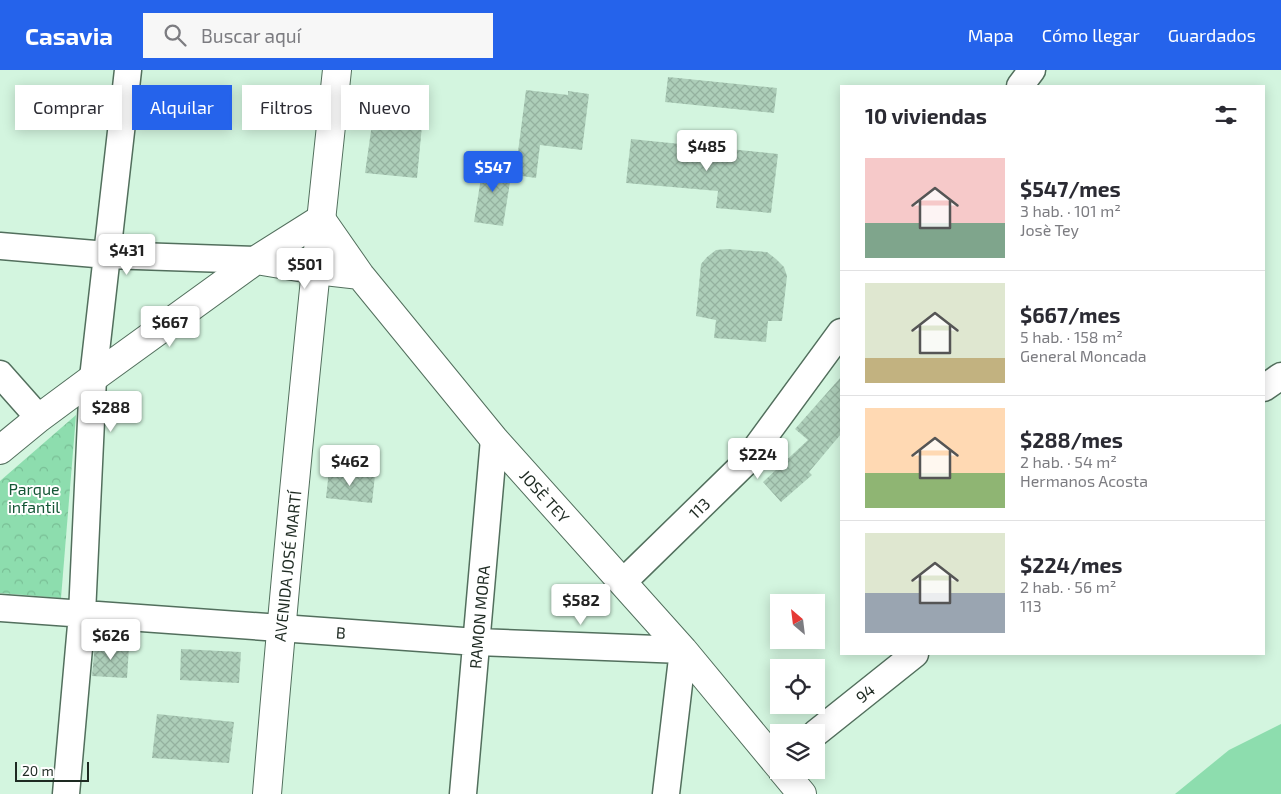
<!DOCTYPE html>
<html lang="es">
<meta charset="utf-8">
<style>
body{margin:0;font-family:"Exo 2",sans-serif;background:#f7f7f7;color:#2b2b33;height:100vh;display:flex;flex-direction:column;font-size:19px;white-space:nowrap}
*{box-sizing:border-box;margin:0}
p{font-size:16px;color:#7c7c81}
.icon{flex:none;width:28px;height:28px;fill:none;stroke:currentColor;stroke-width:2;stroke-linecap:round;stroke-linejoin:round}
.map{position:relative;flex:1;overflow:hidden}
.panel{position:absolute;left:840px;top:15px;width:425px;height:570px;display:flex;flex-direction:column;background:#fff;border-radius:0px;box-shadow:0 2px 12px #0003}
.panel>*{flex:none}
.top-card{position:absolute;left:15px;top:15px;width:475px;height:45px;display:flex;gap:10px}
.needle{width:32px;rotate:332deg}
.controls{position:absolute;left:770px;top:524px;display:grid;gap:10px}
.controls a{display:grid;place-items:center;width:55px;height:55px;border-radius:0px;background:#fff;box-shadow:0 2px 12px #0003;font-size:25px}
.scale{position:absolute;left:15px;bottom:12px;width:74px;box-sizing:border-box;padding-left:5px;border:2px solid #1e2a22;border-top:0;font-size:14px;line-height:18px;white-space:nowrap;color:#1e2a22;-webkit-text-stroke:4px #fff;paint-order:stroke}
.price{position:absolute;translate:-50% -42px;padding:0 11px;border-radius:5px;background:#fff;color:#222;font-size:16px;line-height:32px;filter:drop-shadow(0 1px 2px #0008)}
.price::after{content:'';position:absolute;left:50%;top:30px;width:15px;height:11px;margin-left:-8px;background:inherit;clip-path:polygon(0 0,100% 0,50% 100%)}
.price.selected{background:#2563eb;color:#fff}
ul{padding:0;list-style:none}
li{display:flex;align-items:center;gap:15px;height:125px;padding:0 25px}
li+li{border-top:1px solid #e1e1e2}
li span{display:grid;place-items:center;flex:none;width:140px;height:100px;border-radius:0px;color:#555}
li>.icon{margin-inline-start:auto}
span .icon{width:60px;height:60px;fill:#fffc;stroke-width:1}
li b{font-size:21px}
h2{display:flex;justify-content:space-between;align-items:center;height:60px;padding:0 25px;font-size:21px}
.chip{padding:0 18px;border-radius:0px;background:#fff;box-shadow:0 2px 12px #0003;font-size:18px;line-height:45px}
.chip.selected{background:#2563eb;color:#fff}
header{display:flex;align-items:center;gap:30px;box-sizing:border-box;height:70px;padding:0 25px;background:#2563eb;color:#fff}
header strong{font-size:24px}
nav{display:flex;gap:28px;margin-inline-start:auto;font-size:18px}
.search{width:350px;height:45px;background:#f7f7f7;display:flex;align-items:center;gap:12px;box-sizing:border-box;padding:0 18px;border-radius:0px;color:#7c7c81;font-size:19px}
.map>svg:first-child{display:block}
.park{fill:url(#park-crowns)}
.pitch{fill:#8dddae}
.building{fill:url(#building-cross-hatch)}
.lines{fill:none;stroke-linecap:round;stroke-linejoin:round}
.minor-casing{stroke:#526f5d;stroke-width:29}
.tertiary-casing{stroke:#526f5d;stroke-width:30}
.secondary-casing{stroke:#526f5d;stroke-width:30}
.minor{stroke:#fff;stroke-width:26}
.tertiary{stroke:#fff;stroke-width:28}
.secondary{stroke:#fff;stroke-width:28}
.labels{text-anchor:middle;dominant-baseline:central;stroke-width:4;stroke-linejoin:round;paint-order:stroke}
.park-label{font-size:16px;fill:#145736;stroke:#fff}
.street-label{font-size:16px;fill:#1e2a22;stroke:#fff}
</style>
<header>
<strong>Casavia</strong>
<div class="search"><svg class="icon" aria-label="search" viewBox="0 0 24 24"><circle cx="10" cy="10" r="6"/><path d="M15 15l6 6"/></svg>Buscar aquí</div>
<nav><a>Mapa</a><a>Cómo llegar</a><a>Guardados</a></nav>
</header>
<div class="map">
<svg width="1281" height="724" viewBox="0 0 1281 724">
<defs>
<pattern id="park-crowns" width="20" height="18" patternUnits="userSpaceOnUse" patternTransform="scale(1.25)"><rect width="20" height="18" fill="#8dddae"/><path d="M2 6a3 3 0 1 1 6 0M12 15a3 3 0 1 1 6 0" fill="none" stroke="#79be95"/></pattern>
<pattern id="building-cross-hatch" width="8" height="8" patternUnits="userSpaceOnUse" patternTransform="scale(1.25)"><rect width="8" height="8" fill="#adceb9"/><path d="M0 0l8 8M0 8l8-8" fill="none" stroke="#94b19f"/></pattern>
</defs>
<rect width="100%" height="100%" fill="#d3f5df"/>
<path class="park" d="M 76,345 L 61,528 L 0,523 L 0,411 Z"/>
<path class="pitch" d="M 1281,654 L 1281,724 L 1175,724 L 1229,680 Z"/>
<path class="building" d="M 668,7 L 777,18 L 774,43 L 665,32 Z
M 526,20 L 568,25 L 568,21 L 589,24 L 582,80 L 540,75 L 536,108 L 515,105 Z
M 374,40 L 423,45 L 417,108 L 365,103 Z
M 631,69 L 778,84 L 771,143 L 716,138 L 718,121 L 626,113 Z
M 484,89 L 513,93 L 503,156 L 474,152 Z
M 727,179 L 767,182 L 776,189 L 784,197 L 787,206 L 782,251 L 768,251 L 766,272 L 714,268 L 716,250 L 696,246 L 701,194 L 707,187 L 716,180 Z
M 841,307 L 841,364 L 809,402 L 812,405 L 781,432 L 763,412 L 808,370 L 795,359 Z
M 329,400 L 375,405 L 372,433 L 326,428 Z
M 95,574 L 129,577 L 127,608 L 92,606 Z
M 181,579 L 241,582 L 239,613 L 180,610 Z
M 157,644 L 234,652 L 229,693 L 152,688 Z"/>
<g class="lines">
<g class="minor-casing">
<path id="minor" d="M 1020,16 L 1032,0
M 0,176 L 107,185 L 256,190
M 0,304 L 39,348
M 1264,318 L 1281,306
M 623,512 L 745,393 L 841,262
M 0,538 L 477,572 L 683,580 L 666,724
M 816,663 L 915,584
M 66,724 L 82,544 L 93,308 L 128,0
M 463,724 L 494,369"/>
</g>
<g class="tertiary-casing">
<path id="tertiary" d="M 256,190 L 316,200 L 360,205
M 0,380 L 39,348 L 93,308 L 256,190 L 321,149 L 360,205 L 494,369 L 683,580 L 779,696
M 782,700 L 802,724"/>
</g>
<g class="secondary-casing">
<path id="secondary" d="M 267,724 C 287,482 311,241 337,0"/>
</g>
<use href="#minor" class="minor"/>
<use href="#tertiary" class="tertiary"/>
<use href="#secondary" class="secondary"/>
</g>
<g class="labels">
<g class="park-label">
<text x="34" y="418">Parque<tspan x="34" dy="18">infantil</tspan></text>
</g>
<g class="street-label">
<text transform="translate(545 426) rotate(48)">JOSÈ TEY</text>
<text transform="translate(699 438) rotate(-44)">113</text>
<text transform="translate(287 496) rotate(-84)">AVENIDA JOSÉ MARTÍ</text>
<text transform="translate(479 547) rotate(-85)">RAMON MORA</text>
<text transform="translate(341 562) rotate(4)">B</text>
<text transform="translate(865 623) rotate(-39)">94</text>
</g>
</g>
</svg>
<div class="controls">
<a><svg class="needle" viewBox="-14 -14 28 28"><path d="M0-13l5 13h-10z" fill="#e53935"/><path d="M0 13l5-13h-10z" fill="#7c7c81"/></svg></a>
<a><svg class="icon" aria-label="locate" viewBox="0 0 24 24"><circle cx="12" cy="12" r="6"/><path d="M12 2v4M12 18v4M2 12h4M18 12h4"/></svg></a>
<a><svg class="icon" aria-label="layers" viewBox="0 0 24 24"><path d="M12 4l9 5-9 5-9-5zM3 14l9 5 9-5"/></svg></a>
</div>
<div class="scale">20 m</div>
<b class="price" style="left:707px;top:102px">$485</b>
<b class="price selected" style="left:493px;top:123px">$547</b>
<b class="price" style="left:127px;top:206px">$431</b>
<b class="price" style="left:305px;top:220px">$501</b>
<b class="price" style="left:170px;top:278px">$667</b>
<b class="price" style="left:111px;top:363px">$288</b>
<b class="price" style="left:758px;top:410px">$224</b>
<b class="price" style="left:350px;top:417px">$462</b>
<b class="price" style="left:581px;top:556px">$582</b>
<b class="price" style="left:111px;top:591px">$626</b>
<div class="top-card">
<a class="chip">Comprar</a>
<a class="chip selected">Alquilar</a>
<a class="chip">Filtros</a>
<a class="chip">Nuevo</a>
</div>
<section class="panel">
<h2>10 viviendas<svg class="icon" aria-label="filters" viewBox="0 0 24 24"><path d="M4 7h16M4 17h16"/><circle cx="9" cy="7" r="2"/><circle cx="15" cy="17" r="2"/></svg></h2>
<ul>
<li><span style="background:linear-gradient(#f6c9c9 65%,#7fa58c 0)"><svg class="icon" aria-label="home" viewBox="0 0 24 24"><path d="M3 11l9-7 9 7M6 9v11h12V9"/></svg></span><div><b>$547/mes</b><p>3 hab. · 101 m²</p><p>Josè Tey</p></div></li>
<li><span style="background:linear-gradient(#dfe7d0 75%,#c2b280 0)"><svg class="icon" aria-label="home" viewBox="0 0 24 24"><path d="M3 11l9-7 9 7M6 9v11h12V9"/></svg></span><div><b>$667/mes</b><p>5 hab. · 158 m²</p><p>General Moncada</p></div></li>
<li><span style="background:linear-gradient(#ffd9b3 65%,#8fb573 0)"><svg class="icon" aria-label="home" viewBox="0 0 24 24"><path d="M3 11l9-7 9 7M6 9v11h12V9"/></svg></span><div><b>$288/mes</b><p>2 hab. · 54 m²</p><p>Hermanos Acosta</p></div></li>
<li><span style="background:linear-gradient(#dfe7d0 60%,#9aa5b1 0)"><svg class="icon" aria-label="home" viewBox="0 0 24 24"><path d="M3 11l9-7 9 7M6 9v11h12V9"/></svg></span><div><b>$224/mes</b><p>2 hab. · 56 m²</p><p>113</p></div></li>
</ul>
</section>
</div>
